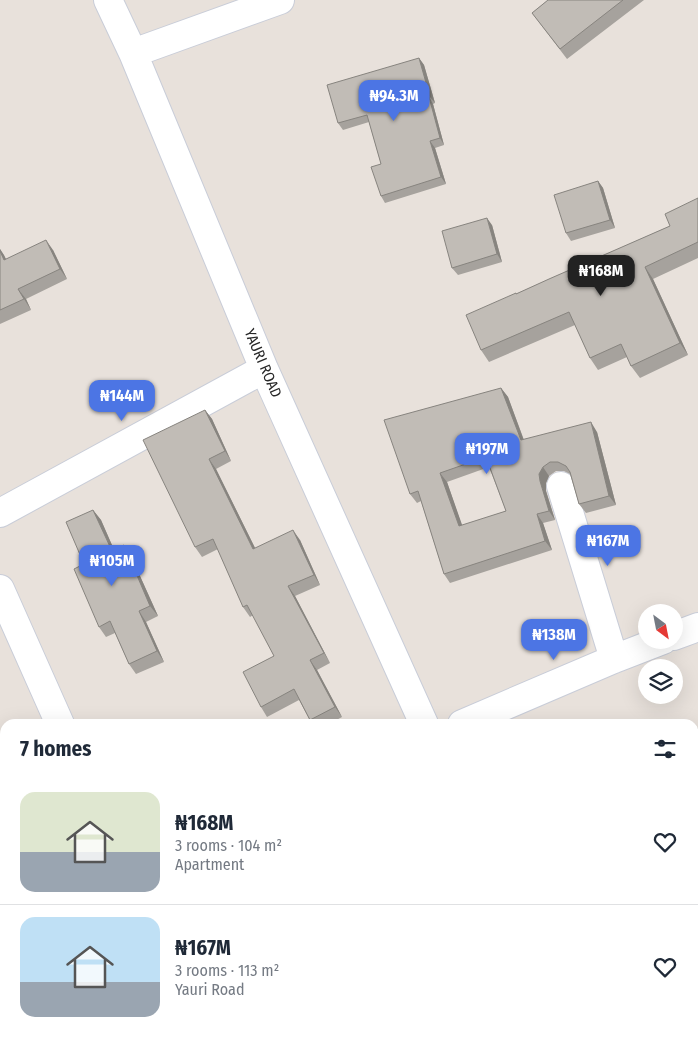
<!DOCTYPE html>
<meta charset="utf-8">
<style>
body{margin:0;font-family:"Fira Sans Condensed",sans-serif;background:#f2f2f3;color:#1f2937;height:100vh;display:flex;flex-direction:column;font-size:19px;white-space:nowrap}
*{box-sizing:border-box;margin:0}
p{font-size:16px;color:#747a83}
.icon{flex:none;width:28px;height:28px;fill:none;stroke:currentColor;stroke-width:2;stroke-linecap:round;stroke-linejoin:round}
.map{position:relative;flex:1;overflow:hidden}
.details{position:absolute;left:0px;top:719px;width:699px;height:321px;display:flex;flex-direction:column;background:#fff;border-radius:15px 15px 0 0;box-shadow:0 5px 20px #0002}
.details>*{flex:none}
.needle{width:32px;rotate:148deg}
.fabs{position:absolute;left:638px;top:604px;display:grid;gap:10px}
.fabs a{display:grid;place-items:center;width:45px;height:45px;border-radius:50%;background:#fff;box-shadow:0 5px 20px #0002;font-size:25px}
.price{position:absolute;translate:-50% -42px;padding:0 11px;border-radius:10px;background:#4c75e4;color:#fff;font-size:16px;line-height:32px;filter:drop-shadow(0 1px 2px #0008)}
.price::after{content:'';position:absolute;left:50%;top:30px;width:15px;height:11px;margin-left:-8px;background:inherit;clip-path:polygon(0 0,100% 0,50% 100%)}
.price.current{background:#222;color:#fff}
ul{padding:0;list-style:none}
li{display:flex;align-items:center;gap:15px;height:125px;padding:0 20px}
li+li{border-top:1px solid #e0e1e3}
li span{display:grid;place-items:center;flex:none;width:140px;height:100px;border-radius:15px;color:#555}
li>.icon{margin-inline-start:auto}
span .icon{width:60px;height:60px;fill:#fffc;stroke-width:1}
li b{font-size:21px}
h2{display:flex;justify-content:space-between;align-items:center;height:60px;padding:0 20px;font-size:21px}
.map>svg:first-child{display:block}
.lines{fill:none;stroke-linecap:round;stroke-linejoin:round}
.minor-casing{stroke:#c9cdd8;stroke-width:30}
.path{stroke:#bebebe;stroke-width:3;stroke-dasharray:4 2.5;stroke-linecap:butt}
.minor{stroke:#fff;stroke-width:28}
.wall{fill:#a6a29d;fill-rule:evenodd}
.shaded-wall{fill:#87847f}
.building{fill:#c1bcb6;stroke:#87847f;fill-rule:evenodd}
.labels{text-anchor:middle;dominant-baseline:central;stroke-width:5;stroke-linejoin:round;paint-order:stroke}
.street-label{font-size:15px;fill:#282828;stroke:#fff}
</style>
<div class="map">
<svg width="698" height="1039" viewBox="0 0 698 1039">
<rect width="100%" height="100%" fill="#e8e1db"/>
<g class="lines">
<g class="minor-casing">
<path id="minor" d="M 108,0 L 133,53 L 264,369 L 424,724
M 133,53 L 280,0
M 561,486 L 614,659
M 0,513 L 264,369
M 0,589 L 60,724
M 674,636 L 698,627
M 462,724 L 614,659 L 663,640
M 0,920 L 5,918
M 198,1035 L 200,1039
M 558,1035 L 560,1039"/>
</g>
<path class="path" d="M 694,942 L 698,946"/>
<use href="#minor" class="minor"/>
</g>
<path class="wall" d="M 548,0 L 644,0 L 567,59 L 532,13 Z
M 419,58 L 424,65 L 435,103 L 433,104 L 444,145 L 435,148 L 446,184 L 385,203 L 381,196 L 381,164 L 369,122 L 343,130 L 338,123 Z
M 598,181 L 603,188 L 615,228 L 571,241 L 566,233 Z
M 698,198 L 698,258 L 653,279 L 688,355 L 640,378 L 631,366 L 627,357 L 598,370 L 590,358 L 575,325 L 489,362 L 481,350 L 516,294 L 670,226 Z
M 492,225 L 502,262 L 458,275 L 452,268 Z
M 0,249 L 6,259 L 53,250 L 67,279 L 26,299 L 31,310 L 0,324 Z
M 501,388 L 508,397 L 524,440 L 597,432 L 616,505 L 586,513 L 579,504 L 570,474 L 564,471 L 556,471 L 549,476 L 546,483 L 546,491 L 555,520 L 543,523 L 552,550 L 450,583 L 444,574 L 421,501 L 417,503 L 410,494 ZM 489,467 L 506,511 L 462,526 L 447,482 Z
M 205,410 L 212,419 L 231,461 L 216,469 L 255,548 L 300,540 L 320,585 L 295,596 L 330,663 L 317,670 L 342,717 L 329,724 L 312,724 L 299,700 L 267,717 L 261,707 L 274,656 L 253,615 L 250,617 L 243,607 L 218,549 L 202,557 L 195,547 Z
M 93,510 L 101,520 L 114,550 L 124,545 L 131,556 L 158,616 L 146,622 L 164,662 L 136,674 L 129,664 L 115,633 L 106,637 L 99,627 L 84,564 Z
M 698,728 L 698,800 L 694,803 L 694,731 Z
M 5,779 L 5,852 L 0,854 L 0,781 Z
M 287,1035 L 407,1035 L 408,1038 L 407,1039 L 289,1039 Z"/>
<path class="shaded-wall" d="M 419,58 L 424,65 L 435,103 L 430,97 Z
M 429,97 L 433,104 L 444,145 L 440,138 Z
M 430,141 L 435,148 L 446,184 L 441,177 Z
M 598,181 L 603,188 L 615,228 L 610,220 Z
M 487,218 L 492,225 L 502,262 L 497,254 Z
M 46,240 L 53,250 L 67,279 L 60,269 Z
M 0,249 L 4,255 L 11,270 L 4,260 L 0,251 Z
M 645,267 L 653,279 L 688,355 L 680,343 Z
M 18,289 L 26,299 L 31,310 L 24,299 Z
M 501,388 L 508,397 L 527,449 L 521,440 Z
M 205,410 L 212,419 L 231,461 L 225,451 Z
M 591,422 L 597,432 L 616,505 L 609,496 Z
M 209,459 L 216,469 L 260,558 L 253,549 Z
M 543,467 L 549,476 L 546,483 L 546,491 L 555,520 L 549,511 L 540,481 L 539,474 Z
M 440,473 L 447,482 L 466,536 L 459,526 Z
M 93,510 L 101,520 L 119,561 L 112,551 Z
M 537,514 L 543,523 L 552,550 L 545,541 Z
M 293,530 L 300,540 L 320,585 L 314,575 Z
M 124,545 L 131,556 L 158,616 L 150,606 Z
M 288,586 L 295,596 L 330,663 L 324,653 Z
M 139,611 L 146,622 L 164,662 L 157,651 Z
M 310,660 L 317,670 L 342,717 L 335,707 Z
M 168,1035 L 171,1035 L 173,1039 L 170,1039 Z"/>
<path class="building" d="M 548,0 L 623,0 L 560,49 L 532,13 Z
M 419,58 L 430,97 L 429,97 L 440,138 L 430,141 L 441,177 L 381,196 L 371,167 L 381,164 L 367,115 L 338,123 L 327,85 Z
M 598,181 L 610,220 L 566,233 L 554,195 Z
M 698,198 L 698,242 L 645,267 L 680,343 L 631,366 L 621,344 L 590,358 L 569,312 L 481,350 L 466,315 L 516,293 L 516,294 L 549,279 L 670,226 L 665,214 Z
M 487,218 L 497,254 L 452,268 L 442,231 Z
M 46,240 L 60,269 L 18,289 L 24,299 L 0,310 L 0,251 L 4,260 Z
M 501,388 L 521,440 L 591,422 L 609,496 L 579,504 L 570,472 L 566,466 L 558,462 L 550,462 L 543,467 L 539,474 L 540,481 L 549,511 L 537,514 L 545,541 L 444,574 L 418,491 L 410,494 L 384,420 ZM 486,457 L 506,511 L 459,526 L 440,473 Z
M 205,410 L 225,451 L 209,459 L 253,549 L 293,530 L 314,575 L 288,586 L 324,653 L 310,660 L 335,707 L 310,720 L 294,689 L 261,707 L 243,672 L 274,656 L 247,605 L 243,607 L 213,539 L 195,547 L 143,440 Z
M 93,510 L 112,551 L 124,545 L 150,606 L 139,611 L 157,651 L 129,664 L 110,621 L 99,627 L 74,569 L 84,564 L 66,522 Z
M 174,720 L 175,724 L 168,724 Z
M 698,728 L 698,785 L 694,788 L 694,731 Z
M 5,779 L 5,838 L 0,840 L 0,781 Z
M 36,1035 L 168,1035 L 170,1039 L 37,1039 Z
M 287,1035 L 385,1035 L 375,1039 L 289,1039 Z"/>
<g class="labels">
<g class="street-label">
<text transform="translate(263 363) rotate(67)">YAURI ROAD</text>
</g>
</g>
</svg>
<div class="fabs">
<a><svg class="needle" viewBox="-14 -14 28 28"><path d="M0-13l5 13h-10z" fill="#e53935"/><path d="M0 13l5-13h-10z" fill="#747a83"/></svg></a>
<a><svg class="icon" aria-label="layers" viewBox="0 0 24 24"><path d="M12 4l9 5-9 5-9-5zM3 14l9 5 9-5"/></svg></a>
</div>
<b class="price" style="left:394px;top:122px">₦94.3M</b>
<b class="price current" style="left:601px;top:297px">₦168M</b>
<b class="price" style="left:122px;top:422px">₦144M</b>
<b class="price" style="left:487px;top:475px">₦197M</b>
<b class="price" style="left:608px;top:567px">₦167M</b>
<b class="price" style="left:112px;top:587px">₦105M</b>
<b class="price" style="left:554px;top:661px">₦138M</b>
<section class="details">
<h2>7 homes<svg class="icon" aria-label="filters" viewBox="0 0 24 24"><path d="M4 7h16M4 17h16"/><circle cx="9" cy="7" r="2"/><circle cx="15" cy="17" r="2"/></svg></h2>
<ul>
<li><span style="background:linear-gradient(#dfe7d0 60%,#9aa5b1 0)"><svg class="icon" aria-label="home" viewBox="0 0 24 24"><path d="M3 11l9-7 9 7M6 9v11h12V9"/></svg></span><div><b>₦168M</b><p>3 rooms · 104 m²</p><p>Apartment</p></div><svg class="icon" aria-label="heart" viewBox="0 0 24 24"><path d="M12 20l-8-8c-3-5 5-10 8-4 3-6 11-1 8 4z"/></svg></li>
<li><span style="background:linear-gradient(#bfe0f5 65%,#9aa5b1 0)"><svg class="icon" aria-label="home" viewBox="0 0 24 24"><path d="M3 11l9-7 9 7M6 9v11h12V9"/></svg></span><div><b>₦167M</b><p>3 rooms · 113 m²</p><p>Yauri Road</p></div><svg class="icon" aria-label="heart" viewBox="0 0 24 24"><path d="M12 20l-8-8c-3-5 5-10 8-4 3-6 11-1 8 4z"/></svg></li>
</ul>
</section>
</div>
